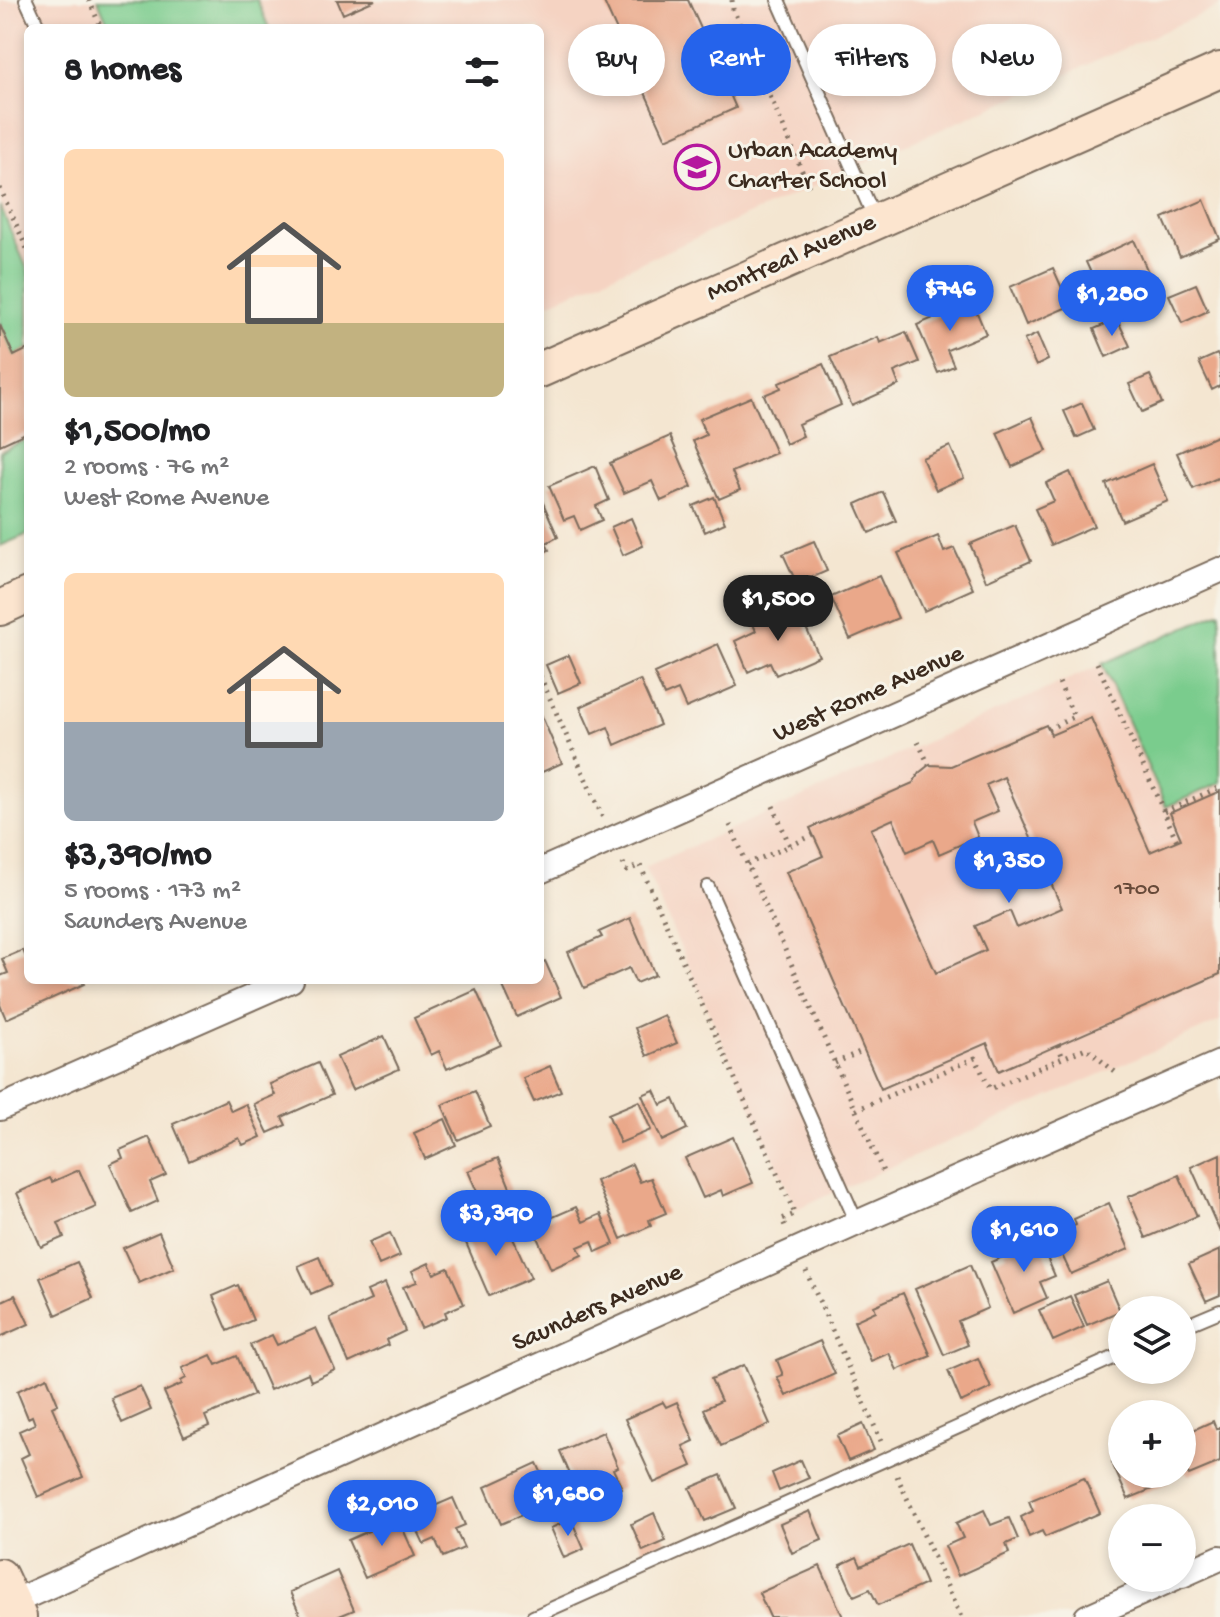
<!DOCTYPE html>
<meta charset="utf-8">
<style>
body{margin:0;font-family:"Gochi Hand",sans-serif;background:#f6f6f6;color:#202124;height:100vh;display:flex;flex-direction:column;font-size:30px;white-space:nowrap}
*{box-sizing:border-box;margin:0}
p{font-size:26px;color:#757577}
.icon{flex:none;width:44px;height:44px;fill:none;stroke:currentColor;stroke-width:2;stroke-linecap:round;stroke-linejoin:round}
.map{position:relative;flex:1;overflow:hidden}
.drawer{position:absolute;left:24px;top:24px;width:520px;height:960px;display:flex;flex-direction:column;background:#fff;border-radius:12px;box-shadow:0 4px 12px #0003}
.drawer>*{flex:none}
.hud{position:absolute;left:568px;top:24px;width:532px;height:72px;display:flex;gap:16px}
.controls{position:absolute;left:1108px;top:1296px;display:grid;gap:16px}
.controls a{display:grid;place-items:center;width:88px;height:88px;border-radius:50%;background:#fff;box-shadow:0 4px 12px #0003;font-size:40px}
.price{position:absolute;translate:-50% -68px;padding:0 18px;border-radius:28px;background:#2563eb;color:#fff;font-size:26px;line-height:52px;filter:drop-shadow(0 2px 4px #0008)}
.price::after{content:'';position:absolute;left:50%;top:48px;width:24px;height:18px;margin-left:-12px;background:inherit;clip-path:polygon(0 0,100% 0,50% 100%)}
.price.active{background:#222;color:#fff}
ul{padding:0;list-style:none}
li{display:grid;align-content:center;gap:16px;height:424px;padding:0 40px}
li span{display:grid;place-items:center;height:248px;border-radius:12px;color:#555}
li>.icon{margin-inline-start:auto}
span .icon{width:144px;height:144px;fill:#fffc;stroke-width:1}
li b{font-size:34px}
h2{display:flex;justify-content:space-between;align-items:center;height:96px;padding:0 40px;font-size:34px}
.tag{padding:0 28px;border-radius:36px;background:#fff;box-shadow:0 4px 12px #0003;font-size:28px;line-height:72px}
.tag.active{background:#2563eb;color:#fff}
.map>svg:first-child{display:block}
.built{fill:#f5d3c2}
.green{fill:#7acc8d;stroke:#5a7b56;stroke-width:2}
.building{fill:#eaa88a;fill-rule:evenodd}
.lines{fill:none;stroke-linecap:round;stroke-linejoin:round}
.lane-casing{stroke:#7c6c5d;stroke-width:16}
.street-casing{stroke:#7c6c5d;stroke-width:28}
.secondary-casing{stroke:#7c6c5d;stroke-width:38}
.path{stroke:#7c6c5d;stroke-width:5;stroke-dasharray:2 6;stroke-linecap:butt}
.lane{stroke:#fff;stroke-width:12}
.street{stroke:#fff;stroke-width:24}
.secondary{stroke:#fce5cf;stroke-width:34}
.labels{text-anchor:middle;dominant-baseline:central;stroke-width:6;stroke-linejoin:round;paint-order:stroke}
.number-label{font-size:22px;fill:#674a39}
.poi-label{font-size:26px;fill:#3b2a1e;stroke:#f7f3e8;text-anchor:start}
.street-label{font-size:26px;fill:#3b2a1e;stroke:#f7f3e8}
</style>
<div class="map">
<svg width="1220" height="1617" viewBox="0 0 1220 1617">
<rect width="100%" height="100%" fill="#f7f3e8"/>
<filter id="ink" filterUnits="userSpaceOnUse"><feTurbulence type="fractalNoise" baseFrequency=".0125" numOctaves="2"/><feDisplacementMap in="SourceGraphic" scale="16" xChannelSelector="R" yChannelSelector="G"/><feConvolveMatrix kernelMatrix="1 2 1 2 8 2 1 2 1" color-interpolation-filters="sRGB"/></filter>
<filter id="wash" filterUnits="userSpaceOnUse"><feTurbulence type="fractalNoise" baseFrequency=".006" numOctaves="4" result="noise"/><feDisplacementMap in="SourceGraphic" scale="32" xChannelSelector="R" yChannelSelector="G"/><feGaussianBlur stdDeviation="1.8" result="paint"/><feColorMatrix in="noise" values="0 0 0 0 0 0 0 0 0 0 0 0 0 0 0 0 0 1.4 0 .05"/><feComposite in="paint" operator="in"/></filter>
<g filter="url(#wash)">
<rect width="100%" height="100%" fill="#f4e6d1"/>
<path class="built" d="M 0,0 L 1220,0 L 1220,6 L 540,307 L 540,28 L 28,28 L 28,534 L 0,546 Z
M 1220,612 L 1220,1021 L 796,1209 L 645,867 Z"/>
<path class="green" d="M 98,0 L 257,0 L 269,28 L 110,28 Z
M 0,206 L 28,271 L 28,349 L 14,356 L 0,325 Z
M 28,439 L 28,534 L 0,546 L 0,451 Z
M 1220,612 L 1220,783 L 1166,807 L 1102,664 Z"/>
<g id="blocks">
<path class="building" d="M 337,0 L 375,0 L 343,14 Z
M 603,0 L 688,0 L 717,64 L 740,54 L 746,65 L 722,76 L 736,108 L 666,139 Z
M 1204,200 L 1220,239 L 1180,257 L 1163,218 Z
M 1134,240 L 1152,281 L 1104,302 L 1086,262 Z
M 1053,268 L 1070,306 L 1026,325 L 1010,287 Z
M 1196,284 L 1208,311 L 1182,323 L 1169,295 Z
M 972,301 L 986,334 L 947,350 L 954,366 L 938,373 L 917,325 Z
M 1117,319 L 1130,346 L 1106,357 L 1094,329 Z
M 0,325 L 14,356 L 28,349 L 28,432 L 0,445 Z
M 906,332 L 919,362 L 894,372 L 899,385 L 852,406 L 830,357 L 878,337 L 880,343 Z
M 1037,334 L 1048,360 L 1036,366 L 1024,340 Z
M 1217,354 L 1220,360 L 1220,386 L 1212,390 L 1199,362 Z
M 823,364 L 841,405 L 798,424 L 803,436 L 786,444 L 764,395 L 781,388 L 779,383 Z
M 1150,375 L 1162,403 L 1142,412 L 1129,384 Z
M 751,397 L 776,453 L 732,472 L 740,490 L 719,499 L 693,441 L 706,435 L 699,419 Z
M 1082,403 L 1094,430 L 1076,438 L 1064,411 Z
M 1032,417 L 1047,451 L 1012,467 L 997,433 Z
M 1219,435 L 1220,477 L 1193,489 L 1177,453 Z
M 670,436 L 692,487 L 661,501 L 652,481 L 624,493 L 610,463 Z
M 950,446 L 964,478 L 936,490 L 922,458 Z
M 1152,464 L 1168,501 L 1122,521 L 1106,484 Z
M 595,466 L 609,500 L 596,506 L 602,520 L 580,530 L 574,516 L 564,520 L 549,486 Z
M 1070,472 L 1094,526 L 1051,545 L 1035,509 L 1054,501 L 1046,483 Z
M 883,492 L 896,521 L 869,533 L 856,504 Z
M 540,496 L 558,537 L 546,543 L 549,550 L 540,554 Z
M 714,497 L 725,523 L 705,532 L 693,506 Z
M 631,518 L 643,546 L 623,555 L 611,527 Z
M 1015,525 L 1031,561 L 986,581 L 970,544 Z
M 938,536 L 944,552 L 954,548 L 973,589 L 924,611 L 898,553 Z
M 814,541 L 827,571 L 797,584 L 783,554 Z
M 879,576 L 898,618 L 850,639 L 831,597 Z
M 796,606 L 819,656 L 776,675 L 770,662 L 748,672 L 735,641 L 756,631 L 753,624 Z
M 718,644 L 737,686 L 686,708 L 678,690 L 664,696 L 654,673 Z
M 569,655 L 581,683 L 558,693 L 546,665 Z
M 640,680 L 660,725 L 615,745 L 608,727 L 592,734 L 580,707 Z
M 540,712 L 562,763 L 540,773 Z
M 1091,718 L 1150,852 L 1181,839 L 1170,813 L 1220,791 L 1220,974 L 999,1071 L 987,1043 L 881,1089 L 786,872 L 823,856 L 810,828 L 913,783 L 919,773 L 929,765 L 951,766 L 1046,725 L 1051,735 ZM 1004,777 L 1062,908 L 1017,928 L 1010,911 L 975,926 L 986,950 L 936,973 L 871,829 L 893,819 L 907,852 L 933,840 L 939,854 L 978,837 L 972,822 L 998,811 L 986,785 Z
M 630,918 L 655,975 L 636,983 L 629,968 L 584,988 L 568,952 L 602,937 L 599,932 Z
M 23,950 L 28,962 L 28,980 L 82,980 L 84,984 L 6,1019 L 0,1005 L 0,976 L 8,973 L 2,959 Z
M 545,961 L 561,997 L 517,1017 L 500,980 L 540,980 L 540,963 Z
M 476,990 L 501,1045 L 447,1069 L 439,1051 L 431,1055 L 414,1018 Z
M 664,1015 L 677,1043 L 647,1056 L 635,1028 Z
M 384,1036 L 399,1069 L 352,1090 L 337,1057 Z
M 318,1063 L 332,1095 L 282,1117 L 286,1125 L 268,1133 L 254,1104 L 275,1095 L 270,1084 Z
M 550,1066 L 561,1091 L 534,1102 L 523,1078 Z
M 654,1090 L 661,1105 L 674,1099 L 687,1129 L 662,1141 L 642,1095 Z
M 475,1091 L 490,1126 L 458,1140 L 442,1105 Z
M 226,1100 L 231,1111 L 246,1104 L 261,1137 L 243,1145 L 239,1138 L 189,1161 L 173,1124 Z
M 639,1101 L 651,1130 L 620,1143 L 608,1114 Z
M 445,1119 L 456,1145 L 425,1159 L 414,1133 Z
M 149,1137 L 166,1175 L 150,1182 L 158,1201 L 132,1213 L 110,1164 L 123,1158 L 120,1150 Z
M 733,1137 L 753,1183 L 723,1196 L 721,1190 L 703,1198 L 685,1158 Z
M 1220,1154 L 1220,1232 L 1191,1167 Z
M 498,1158 L 511,1190 L 482,1203 L 468,1171 Z
M 632,1164 L 640,1182 L 651,1178 L 666,1213 L 649,1220 L 651,1226 L 621,1239 L 596,1181 Z
M 79,1170 L 96,1207 L 58,1223 L 64,1237 L 41,1247 L 17,1193 L 50,1178 L 52,1182 Z
M 1179,1175 L 1197,1216 L 1146,1238 L 1128,1197 Z
M 1109,1203 L 1129,1249 L 1071,1274 L 1053,1236 L 1076,1225 L 1074,1219 Z
M 576,1207 L 583,1222 L 601,1214 L 614,1244 L 596,1252 L 592,1241 L 578,1247 L 582,1255 L 551,1269 L 532,1226 Z
M 478,1221 L 484,1235 L 507,1225 L 531,1278 L 489,1296 L 460,1229 Z
M 159,1232 L 174,1268 L 139,1283 L 123,1248 Z
M 390,1233 L 400,1256 L 379,1265 L 369,1242 Z
M 1038,1237 L 1055,1276 L 1040,1282 L 1047,1298 L 1013,1313 L 991,1262 L 1007,1255 L 1005,1251 Z
M 1220,1250 L 1220,1295 L 1206,1301 L 1189,1264 Z
M 319,1257 L 331,1285 L 311,1294 L 298,1266 Z
M 77,1262 L 93,1298 L 56,1315 L 40,1278 Z
M 429,1263 L 434,1274 L 448,1268 L 464,1304 L 445,1312 L 447,1317 L 421,1328 L 403,1287 L 417,1282 L 412,1271 Z
M 970,1265 L 988,1308 L 958,1321 L 968,1345 L 944,1355 L 915,1289 Z
M 1107,1281 L 1120,1311 L 1087,1325 L 1074,1295 Z
M 385,1283 L 405,1331 L 386,1340 L 388,1345 L 349,1363 L 330,1318 L 371,1300 L 367,1291 Z
M 238,1285 L 253,1320 L 228,1331 L 213,1296 Z
M 903,1293 L 931,1356 L 897,1370 L 889,1353 L 871,1361 L 854,1321 L 876,1311 L 874,1306 Z
M 15,1295 L 29,1324 L 0,1337 L 0,1302 Z
M 1070,1296 L 1084,1327 L 1053,1341 L 1039,1310 Z
M 1150,1299 L 1155,1310 L 1124,1310 Z
M 316,1328 L 335,1370 L 311,1381 L 308,1373 L 270,1390 L 250,1345 L 272,1335 L 277,1345 Z
M 820,1341 L 835,1374 L 786,1396 L 777,1377 L 783,1375 L 777,1360 Z
M 211,1355 L 216,1365 L 237,1356 L 254,1395 L 205,1416 L 209,1426 L 184,1437 L 164,1392 L 182,1384 L 181,1381 L 186,1378 L 182,1368 Z
M 978,1358 L 991,1388 L 961,1402 L 948,1371 Z
M 744,1365 L 770,1424 L 721,1446 L 704,1409 L 721,1401 L 711,1379 Z
M 47,1377 L 58,1404 L 52,1407 L 83,1477 L 38,1497 L 21,1458 L 29,1454 L 19,1431 L 35,1424 L 32,1416 L 28,1418 L 17,1391 Z
M 140,1386 L 151,1410 L 122,1423 L 111,1398 Z
M 663,1402 L 666,1407 L 677,1402 L 694,1441 L 683,1446 L 692,1466 L 654,1483 L 625,1419 Z
M 1213,1421 L 1216,1429 L 1220,1427 L 1220,1462 L 1189,1475 L 1187,1471 L 1182,1473 L 1182,1435 Z
M 863,1424 L 874,1450 L 848,1461 L 837,1436 Z
M 603,1432 L 618,1467 L 613,1469 L 622,1488 L 593,1500 L 585,1481 L 575,1486 L 560,1451 Z
M 1122,1459 L 1122,1474 L 1166,1474 L 1169,1482 L 1128,1499 L 1112,1463 Z
M 801,1460 L 809,1478 L 779,1491 L 772,1473 Z
M 537,1463 L 554,1501 L 501,1524 L 485,1487 Z
M 721,1475 L 736,1508 L 705,1521 L 690,1488 Z
M 1084,1478 L 1100,1513 L 1045,1537 L 1042,1531 L 1029,1537 L 1021,1517 L 1033,1511 L 1029,1501 Z
M 453,1498 L 465,1525 L 455,1529 L 464,1548 L 443,1557 L 435,1539 L 424,1544 L 411,1516 Z
M 984,1510 L 991,1525 L 1009,1518 L 1018,1539 L 1006,1544 L 1009,1553 L 958,1576 L 945,1546 L 963,1538 L 956,1523 Z
M 810,1511 L 822,1540 L 792,1553 L 780,1524 Z
M 654,1513 L 666,1541 L 643,1551 L 631,1524 Z
M 398,1518 L 415,1556 L 365,1578 L 348,1540 Z
M 571,1519 L 584,1549 L 564,1558 L 551,1528 Z
M 909,1544 L 926,1584 L 878,1605 L 870,1589 L 854,1596 L 840,1565 L 857,1557 L 861,1566 Z
M 820,1566 L 843,1617 L 770,1617 L 759,1593 Z
M 337,1571 L 354,1610 L 337,1617 L 301,1617 L 290,1592 Z"/>
</g>
</g>
<g filter="url(#ink)">
<use href="#blocks" fill-opacity="0" stroke="#7c6c5d" stroke-width="2"/>
<g class="lines">
<g class="lane-casing">
<path id="lane" d="M 26,0 L 39,28
M 778,0 L 875,219
M 708,887 L 857,1223
M 1182,1327 L 1220,1311
M 533,1617 L 1122,1354"/>
</g>
<g class="street-casing">
<path id="street" d="M 540,871 L 1220,570
M 0,1108 L 291,980
M 1182,1575 L 1220,1558
M 0,1608 L 857,1223 L 1220,1063
M 1087,1617 L 1174,1578"/>
</g>
<g class="secondary-casing">
<path id="secondary" d="M 540,370 L 1220,70
M 0,608 L 28,595
M 0,1576 L 19,1617"/>
</g>
<path class="path" d="M 89,0 L 101,28
M 732,0 L 733,9 L 811,192
M 0,188 L 28,251
M 1097,663 L 1177,841
M 540,676 L 603,818
M 1048,729 L 1074,717 L 1058,680
M 918,742 L 929,765
M 1164,812 L 1220,787
M 730,825 L 884,1174
M 790,846 L 813,835
M 623,863 L 627,871 L 640,865 L 795,1214 L 782,1219 L 785,1226
M 747,864 L 790,846 L 773,806
M 1058,1045 L 1063,1058
M 835,1063 L 864,1050
M 856,1110 L 975,1058 L 990,1089 L 1086,1048 L 1115,1072
M 806,1271 L 881,1441
M 897,1476 L 961,1617"/>
<use href="#lane" class="lane"/>
<use href="#street" class="street"/>
<use href="#secondary" class="secondary"/>
</g>
</g>
<defs>
<g id="school-ring" transform="scale(2.3)"><circle r="9.5" fill="#f7f3e8" stroke="#b5179e" stroke-width="1.5"/><path d="M0-5L7-2L0 1L-7-2ZM-4 1L0 2.5L4 1V4Q0 6-4 4Z" fill="#b5179e"/></g>
</defs>
<g fill-rule="evenodd">
<use href="#school-ring" x="697" y="167"/>
</g>
<g class="labels">
<g class="number-label">
<text x="1137" y="890">1700</text>
</g>
<g class="poi-label">
<text x="728" y="152">Urban Academy<tspan x="728" dy="30">Charter School</tspan></text>
</g>
<g class="street-label">
<text transform="translate(792 259) rotate(-24)">Montreal Avenue</text>
<text transform="translate(869 695) rotate(-24)">West Rome Avenue</text>
<text transform="translate(598 1309) rotate(-24)">Saunders Avenue</text>
</g>
</g>
</svg>
<div class="controls">
<a><svg class="icon" aria-label="layers" viewBox="0 0 24 24"><path d="M12 4l9 5-9 5-9-5zM3 14l9 5 9-5"/></svg></a>
<a>+</a>
<a>−</a>
</div>
<b class="price" style="left:950px;top:333px">$746</b>
<b class="price" style="left:1112px;top:338px">$1,280</b>
<b class="price active" style="left:778px;top:643px">$1,500</b>
<b class="price" style="left:1009px;top:905px">$1,350</b>
<b class="price" style="left:496px;top:1258px">$3,390</b>
<b class="price" style="left:1024px;top:1274px">$1,610</b>
<b class="price" style="left:568px;top:1538px">$1,680</b>
<b class="price" style="left:382px;top:1548px">$2,010</b>
<div class="hud">
<a class="tag">Buy</a>
<a class="tag active">Rent</a>
<a class="tag">Filters</a>
<a class="tag">New</a>
</div>
<section class="drawer">
<h2>8 homes<svg class="icon" aria-label="filters" viewBox="0 0 24 24"><path d="M4 7h16M4 17h16"/><circle cx="9" cy="7" r="2"/><circle cx="15" cy="17" r="2"/></svg></h2>
<ul>
<li><span style="background:linear-gradient(#ffd9b3 70%,#c2b280 0)"><svg class="icon" aria-label="home" viewBox="0 0 24 24"><path d="M3 11l9-7 9 7M6 9v11h12V9"/></svg></span><div><b>$1,500/mo</b><p>2 rooms · 76 m²</p><p>West Rome Avenue</p></div></li>
<li><span style="background:linear-gradient(#ffd9b3 60%,#9aa5b1 0)"><svg class="icon" aria-label="home" viewBox="0 0 24 24"><path d="M3 11l9-7 9 7M6 9v11h12V9"/></svg></span><div><b>$3,390/mo</b><p>5 rooms · 173 m²</p><p>Saunders Avenue</p></div></li>
</ul>
</section>
</div>
